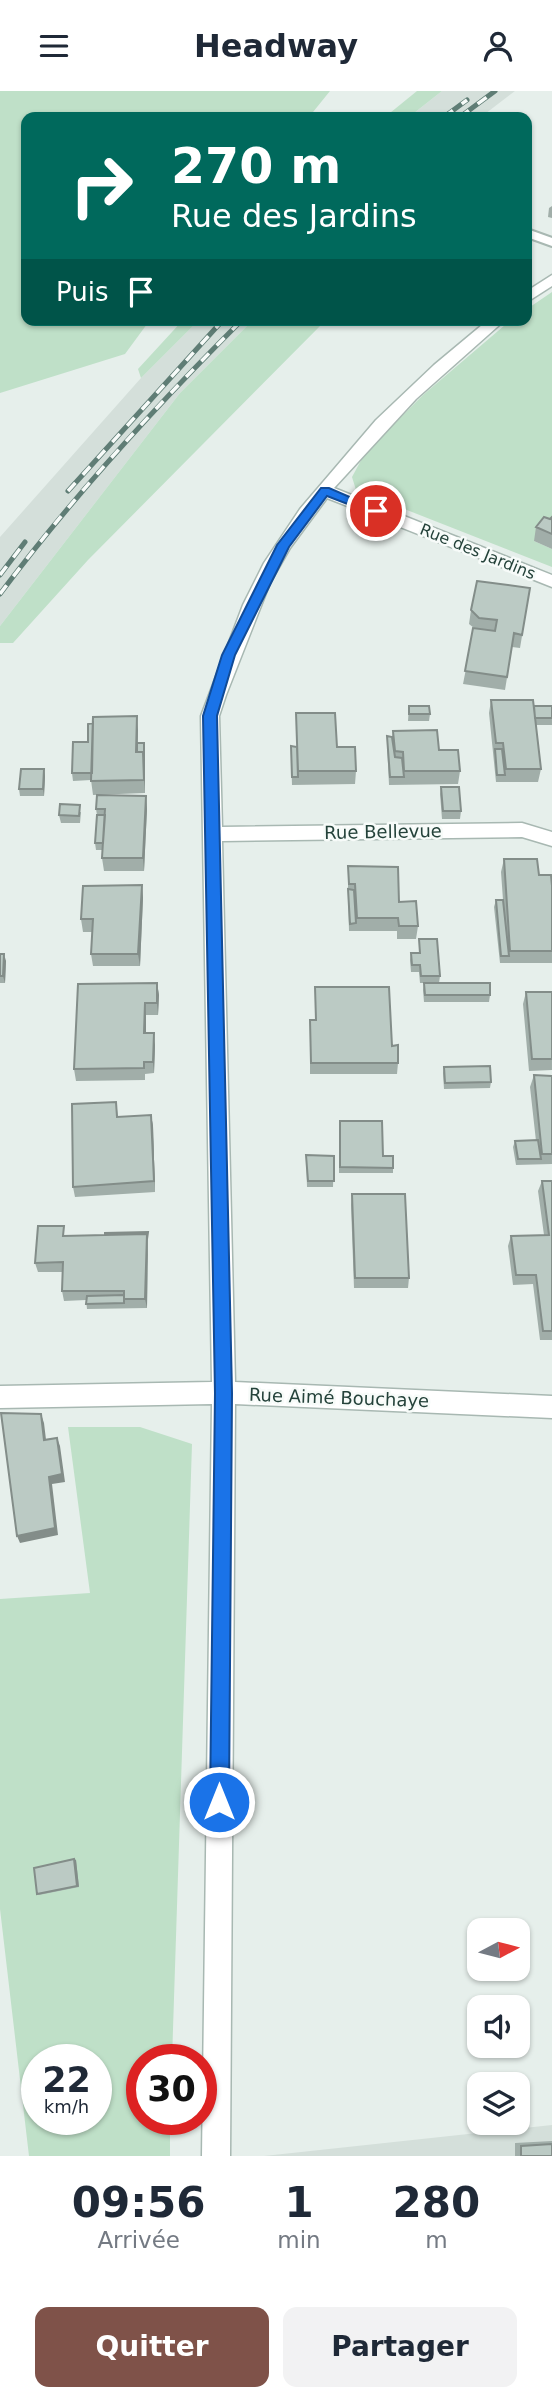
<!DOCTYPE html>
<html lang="fr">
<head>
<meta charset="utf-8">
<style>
  :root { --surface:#fff; --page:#f2f2f3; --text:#1f2937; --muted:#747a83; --accent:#7f5249 }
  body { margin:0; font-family:"DejaVu Sans",sans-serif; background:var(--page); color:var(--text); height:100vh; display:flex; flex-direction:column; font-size:26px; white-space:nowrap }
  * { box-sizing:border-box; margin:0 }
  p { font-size:23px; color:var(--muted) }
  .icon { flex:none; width:38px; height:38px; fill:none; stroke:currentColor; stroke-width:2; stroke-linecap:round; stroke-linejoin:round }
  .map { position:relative; height:2065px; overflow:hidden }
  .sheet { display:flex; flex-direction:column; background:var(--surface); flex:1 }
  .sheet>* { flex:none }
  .top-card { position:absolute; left:21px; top:21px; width:511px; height:214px; border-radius:14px; box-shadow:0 2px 5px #0004; background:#00695c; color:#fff; overflow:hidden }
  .needle { width:46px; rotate:83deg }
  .tools { position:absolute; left:467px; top:1827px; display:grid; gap:14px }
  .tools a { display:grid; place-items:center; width:63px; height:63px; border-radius:14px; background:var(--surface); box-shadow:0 2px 5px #0004; font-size:35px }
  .speed { position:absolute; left:21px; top:1953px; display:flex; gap:14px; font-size:35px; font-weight:700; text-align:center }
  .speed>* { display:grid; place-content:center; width:91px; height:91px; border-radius:50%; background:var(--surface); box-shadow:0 2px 5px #0004; line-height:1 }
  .speed small { font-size:18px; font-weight:400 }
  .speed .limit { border:10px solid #d22; background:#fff; color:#111 }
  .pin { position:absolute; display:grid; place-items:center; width:60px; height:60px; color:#fff; margin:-30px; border:4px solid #fff; border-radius:50%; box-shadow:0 2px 7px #0007 }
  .me { position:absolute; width:77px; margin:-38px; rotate:0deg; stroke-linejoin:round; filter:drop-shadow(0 0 5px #0008) }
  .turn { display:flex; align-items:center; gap:24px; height:147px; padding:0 35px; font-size:32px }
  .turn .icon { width:91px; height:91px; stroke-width:2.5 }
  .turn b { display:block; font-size:49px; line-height:60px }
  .then { display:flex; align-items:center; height:66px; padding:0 35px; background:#0003; gap:14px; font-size:26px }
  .eta { display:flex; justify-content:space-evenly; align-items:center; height:119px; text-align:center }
  .eta b { font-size:42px; font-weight:700; line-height:49px }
  .primary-button { display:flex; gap:14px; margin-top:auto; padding:14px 35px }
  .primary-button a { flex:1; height:80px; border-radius:14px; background:var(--accent); color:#fff; font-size:28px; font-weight:700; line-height:80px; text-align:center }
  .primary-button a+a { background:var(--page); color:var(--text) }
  header { display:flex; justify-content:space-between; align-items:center; height:91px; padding:0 35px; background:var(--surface); font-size:32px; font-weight:700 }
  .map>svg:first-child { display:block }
  .built { fill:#d4dfda }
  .green { fill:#bfe0c8; fill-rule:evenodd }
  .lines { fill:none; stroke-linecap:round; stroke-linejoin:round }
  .service-casing { stroke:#a8b8b2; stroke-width:4 }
  .minor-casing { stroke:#a8b8b2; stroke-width:3 }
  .service { fill:#fff; fill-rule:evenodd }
  .minor { fill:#fff; fill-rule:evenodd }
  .rail-casing { stroke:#5f7d75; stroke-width:5 }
  .rail { stroke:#f7fbf9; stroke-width:3.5; stroke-dasharray:11; stroke-linecap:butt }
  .wall { fill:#a1aea9 }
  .shaded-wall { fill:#838d89 }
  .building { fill:#bbcac4; stroke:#838d89; stroke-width:2 }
  .route { fill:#1a73e8; stroke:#114b97; stroke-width:2 }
  .labels { text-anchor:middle; stroke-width:5; stroke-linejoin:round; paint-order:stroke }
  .far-street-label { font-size:16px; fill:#24423a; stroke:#f7fbf9 }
  .street-label { font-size:18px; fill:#24423a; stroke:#f7fbf9 }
</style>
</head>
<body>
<header><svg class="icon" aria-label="menu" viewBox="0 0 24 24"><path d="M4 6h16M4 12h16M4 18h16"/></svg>Headway<svg class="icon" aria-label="person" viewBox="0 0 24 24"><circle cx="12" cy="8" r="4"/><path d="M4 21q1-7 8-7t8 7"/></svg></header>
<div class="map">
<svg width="552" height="2065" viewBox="0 0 552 2065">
  <rect width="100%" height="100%" fill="#e6efeb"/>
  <path class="built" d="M 442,0 L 515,0 L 481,26 L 409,26 Z
    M 199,229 L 253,229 L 180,302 L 0,535 L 0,446 L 141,287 Z
    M 552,2034 L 552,2065 L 264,2065 Z"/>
  <path class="green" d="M 0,0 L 330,0 L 309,26 L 26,26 L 26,229 L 150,229 L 125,263 L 0,302 Z
    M 417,0 L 442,0 L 409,26 L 385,26 Z
    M 552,201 L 552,437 L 534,450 L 552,458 L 552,476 L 356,399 L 352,386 L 365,362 L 423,304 L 511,229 L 527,229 L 527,218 Z
    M 183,229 L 199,229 L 141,287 L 138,278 Z
    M 253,229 L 326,229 L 88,469 L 13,552 L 0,552 L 0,535 L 180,302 Z
    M 68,1336 L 140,1336 L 192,1353 L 172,1969 L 142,1969 L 142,2028 L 170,2028 L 170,2065 L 29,2065 L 0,1818 L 0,1508 L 90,1502 ZM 37,1969 L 96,1969 L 96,2028 L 37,2028 Z"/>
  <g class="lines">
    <g class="service-casing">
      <path id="service" d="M 527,138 L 552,147 L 552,155 L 527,146 Z"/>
    </g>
    <g class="minor-casing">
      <path id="minor" d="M 552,184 L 552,195 L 527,211 L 527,200 Z
        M 488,229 L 505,229 L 416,308 L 334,397 L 552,484 L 552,496 L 327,407 L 290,457 L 270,492 L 226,604 L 219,625 L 222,736 L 522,732 L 552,741 L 552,755 L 522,746 L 222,750 L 235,1291 L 552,1305 L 552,1327 L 235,1313 L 230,2065 L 202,2065 L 212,1313 L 0,1317 L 0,1295 L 212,1291 L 201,625 L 243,514 L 264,472 L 300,418 L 376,329 L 434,274 Z"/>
    </g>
    <use href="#service" class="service"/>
    <use href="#minor" class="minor"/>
    <g class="rail-casing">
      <path id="rail" d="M 444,26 L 467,9
        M 460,26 L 495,0
        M 68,400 L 223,229
        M 0,484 L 25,451
        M 0,503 C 73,405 155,316 242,229"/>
    </g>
    <use href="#rail" class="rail"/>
  </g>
  <path class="wall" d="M 552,115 L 552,127 L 548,126 L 549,117 Z
    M 552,426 L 552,458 L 534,450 L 536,436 Z
    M 530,497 L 520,557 L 512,556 L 505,599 L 463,593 L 474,537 L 469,533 L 471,519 Z
    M 491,609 L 534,615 L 552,615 L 552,634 L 536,634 L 541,678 L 538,691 L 496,691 L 489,622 Z
    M 409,615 L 430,623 L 429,630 L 408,630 Z
    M 138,639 L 138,652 L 144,652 L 145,702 L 93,704 L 91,689 L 73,690 L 72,682 L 88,651 Z
    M 393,640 L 439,659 L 460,680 L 458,693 L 389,694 L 387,653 L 387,645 L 392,646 Z
    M 337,656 L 356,680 L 355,693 L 292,694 L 291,663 Z
    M 44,678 L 45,685 L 44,705 L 20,705 L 19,698 Z
    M 441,696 L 461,720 L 460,728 L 442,728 L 440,703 Z
    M 146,705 L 147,718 L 144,780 L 104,780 L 102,767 L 103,759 L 96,759 L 95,752 L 97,724 L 96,718 Z
    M 81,721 L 80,732 L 61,732 L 59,724 Z
    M 504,768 L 539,784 L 552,795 L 552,872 L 500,872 L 494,816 L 496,809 L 503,809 L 501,781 Z
    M 348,775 L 399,811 L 418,835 L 416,848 L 397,848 L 397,840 L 349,840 L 348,805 Z
    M 142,794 L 143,807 L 140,875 L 93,875 L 91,863 L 92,841 L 83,841 L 81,828 Z
    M 419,848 L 440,885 L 439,892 L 490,904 L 489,911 L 424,911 L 423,899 L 424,892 L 428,892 L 420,892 L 419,881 L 411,881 L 410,869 L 411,862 L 419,862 Z
    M 0,863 L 6,870 L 5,892 L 0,892 Z
    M 157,892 L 159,904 L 158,924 L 146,924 L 146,942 L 155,954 L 154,982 L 145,983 L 145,989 L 76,990 L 74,978 Z
    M 526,901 L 552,901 L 552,979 L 529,980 L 523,913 Z
    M 310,929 L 392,955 L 398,972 L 397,983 L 310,983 Z
    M 444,976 L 491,991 L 490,997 L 444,998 L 443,982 Z
    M 534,984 L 552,985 L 552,1073 L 516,1074 L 513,1056 L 515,1050 L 536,1050 L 530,996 Z
    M 116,1011 L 118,1026 L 151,1024 L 153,1035 L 155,1101 L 75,1106 L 73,1096 Z
    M 339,1036 L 393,1077 L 393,1082 L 339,1082 Z
    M 306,1064 L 334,1065 L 333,1096 L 307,1096 Z
    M 542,1090 L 552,1090 L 552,1249 L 540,1249 L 533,1193 L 513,1194 L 508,1155 L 511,1145 L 544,1144 L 538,1100 Z
    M 352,1103 L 409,1187 L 408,1197 L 354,1197 L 351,1114 Z
    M 67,1145 L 148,1147 L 147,1217 L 87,1218 L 86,1209 L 64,1210 L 62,1200 L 63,1181 L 38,1181 L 35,1172 Z
    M 74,1768 L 76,1769 L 79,1796 L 39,1804 L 37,1803 Z
    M 552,2050 L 552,2065 L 515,2065 L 515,2052 Z"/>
  <path class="shaded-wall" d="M 137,625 L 138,639 L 137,667 L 136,661 Z
    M 144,652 L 145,659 L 145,702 L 144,689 Z
    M 44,678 L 45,685 L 44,705 L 43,698 Z
    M 146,705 L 147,718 L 144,780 L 143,767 Z
    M 142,794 L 143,807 L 140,875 L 138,863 Z
    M 4,863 L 6,870 L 5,892 L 3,885 Z
    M 157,892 L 159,904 L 158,924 L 157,912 Z
    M 145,912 L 146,924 L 146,954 L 144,942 Z
    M 154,942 L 155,954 L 154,982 L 153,971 Z
    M 151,1024 L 153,1035 L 155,1101 L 154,1090 Z
    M 148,1141 L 148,1147 L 147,1217 L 145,1208 Z
    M 41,1323 L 44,1332 L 47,1357 L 44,1349 Z
    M 57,1347 L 60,1355 L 65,1391 L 52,1393 L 58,1444 L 20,1452 L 17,1445 Z
    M 74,1768 L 76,1769 L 79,1796 L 77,1795 Z"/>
  <path class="building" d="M 544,426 L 550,428 L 552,426 L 552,443 L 536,436 Z
    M 477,490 L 530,497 L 522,544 L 514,542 L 507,586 L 465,580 L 473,537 L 495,540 L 497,529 L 479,527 L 471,519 Z
    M 491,609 L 533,609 L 541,678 L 506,678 L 503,652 L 496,652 Z
    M 409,615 L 429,615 L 430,623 L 409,623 Z
    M 534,615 L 552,615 L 552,627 L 535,627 Z
    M 296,622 L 335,622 L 337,656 L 355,656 L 356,680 L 298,680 Z
    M 137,625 L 136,661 L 143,661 L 144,689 L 91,690 L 93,626 Z
    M 93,632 L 92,682 L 72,682 L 73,651 L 88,651 L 88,633 Z
    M 437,639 L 439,659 L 458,659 L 460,680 L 404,680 L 403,661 L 395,660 L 393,640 Z
    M 387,645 L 392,646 L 395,666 L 402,667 L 404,686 L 390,686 Z
    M 137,652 L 144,652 L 144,667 L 143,661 L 137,661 Z
    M 291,655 L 297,656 L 298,686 L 292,686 Z
    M 495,658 L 502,658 L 505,684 L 497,684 Z
    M 21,678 L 44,678 L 43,698 L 19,698 Z
    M 441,696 L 459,696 L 461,720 L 443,720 Z
    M 97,704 L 146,705 L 143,767 L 102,767 L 105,718 L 96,718 Z
    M 60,713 L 80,714 L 79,725 L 59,724 Z
    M 97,724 L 105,724 L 103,752 L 95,752 Z
    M 504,768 L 537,768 L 539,784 L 551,784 L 552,795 L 552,860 L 510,860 Z
    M 348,775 L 398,776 L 399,811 L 416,810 L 418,835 L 399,835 L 398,827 L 357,827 L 355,793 L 349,793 Z
    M 142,794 L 138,863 L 91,863 L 93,828 L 81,828 L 83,795 Z
    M 348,798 L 354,799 L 356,832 L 350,833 Z
    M 496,809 L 503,809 L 509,865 L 501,865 Z
    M 419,848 L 437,848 L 440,885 L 421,885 L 420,874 L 412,874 L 411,862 L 420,862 Z
    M 0,863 L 4,863 L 3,885 L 0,885 Z
    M 157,892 L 157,912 L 145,912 L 144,942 L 154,942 L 153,971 L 144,971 L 144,977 L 74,978 L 78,893 Z
    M 424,892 L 490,892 L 490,904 L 425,904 Z
    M 315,896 L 389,896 L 392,955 L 398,954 L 398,972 L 311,972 L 310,929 L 316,929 Z
    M 526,901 L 552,901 L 552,968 L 532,968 Z
    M 490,975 L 491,991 L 445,992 L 444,976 Z
    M 534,984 L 552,985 L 552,1063 L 542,1063 Z
    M 116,1011 L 117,1026 L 151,1024 L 154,1090 L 73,1096 L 72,1013 Z
    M 340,1030 L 382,1030 L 383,1065 L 393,1065 L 393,1077 L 340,1076 Z
    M 538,1049 L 541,1068 L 518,1068 L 515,1050 Z
    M 306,1064 L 334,1065 L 334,1090 L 308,1090 Z
    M 542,1090 L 552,1090 L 552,1240 L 543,1240 L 536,1184 L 516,1184 L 511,1145 L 549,1144 Z
    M 352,1103 L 405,1103 L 409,1187 L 355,1187 Z
    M 38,1135 L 64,1135 L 63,1145 L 147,1143 L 145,1208 L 124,1208 L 124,1200 L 62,1200 L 63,1171 L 35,1172 Z
    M 148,1141 L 147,1148 L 147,1143 L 105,1144 L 105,1142 Z
    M 124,1204 L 124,1212 L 86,1213 L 87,1205 Z
    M 1,1322 L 41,1323 L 44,1349 L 57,1347 L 62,1383 L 49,1386 L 55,1437 L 17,1445 Z
    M 74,1768 L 77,1795 L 37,1803 L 34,1777 Z
    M 552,2053 L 552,2065 L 521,2065 L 521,2055 Z"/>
  <path class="route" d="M 321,397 L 329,397 L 382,420 L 376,424 L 327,405 L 289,456 L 235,564 L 217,625 L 232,1302 L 229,1711 L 226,1718 L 219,1721 L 212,1718 L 210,1711 L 215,1302 L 203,625 L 222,564 L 277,454 Z"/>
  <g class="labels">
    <g class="far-street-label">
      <text transform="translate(478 460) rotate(22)" y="6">Rue des Jardins</text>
    </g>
    <g class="street-label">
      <text transform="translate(383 741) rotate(-1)" y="6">Rue Bellevue</text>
      <text transform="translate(339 1307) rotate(2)" y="6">Rue Aimé Bouchaye</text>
    </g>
  </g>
</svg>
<div class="tools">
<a><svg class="needle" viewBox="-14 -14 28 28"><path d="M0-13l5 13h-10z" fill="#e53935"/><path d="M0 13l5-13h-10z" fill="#747a83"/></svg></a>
<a><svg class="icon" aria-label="sound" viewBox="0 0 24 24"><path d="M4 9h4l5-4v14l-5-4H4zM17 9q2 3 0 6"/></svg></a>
<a><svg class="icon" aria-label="layers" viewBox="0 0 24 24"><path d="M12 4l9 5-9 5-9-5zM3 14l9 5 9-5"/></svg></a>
</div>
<div class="speed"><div>22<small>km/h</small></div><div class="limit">30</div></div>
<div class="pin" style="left:376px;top:420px;background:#d93025"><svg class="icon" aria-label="arrive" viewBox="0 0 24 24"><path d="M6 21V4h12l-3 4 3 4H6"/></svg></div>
<svg class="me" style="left:219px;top:1711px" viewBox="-20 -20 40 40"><circle r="17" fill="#1a73e8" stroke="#fff" stroke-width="3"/><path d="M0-11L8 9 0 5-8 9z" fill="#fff"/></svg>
<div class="top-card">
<div class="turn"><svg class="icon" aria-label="right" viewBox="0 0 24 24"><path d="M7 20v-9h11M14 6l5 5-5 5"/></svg><div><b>270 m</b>Rue des Jardins</div></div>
<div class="then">Puis<svg class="icon" aria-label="arrive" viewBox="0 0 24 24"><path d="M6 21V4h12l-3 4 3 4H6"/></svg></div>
</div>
</div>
<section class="sheet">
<div class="eta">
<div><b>09:56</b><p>Arrivée</p></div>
<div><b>1</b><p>min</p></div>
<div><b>280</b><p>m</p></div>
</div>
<div class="primary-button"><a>Quitter</a><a>Partager</a></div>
</section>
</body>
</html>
